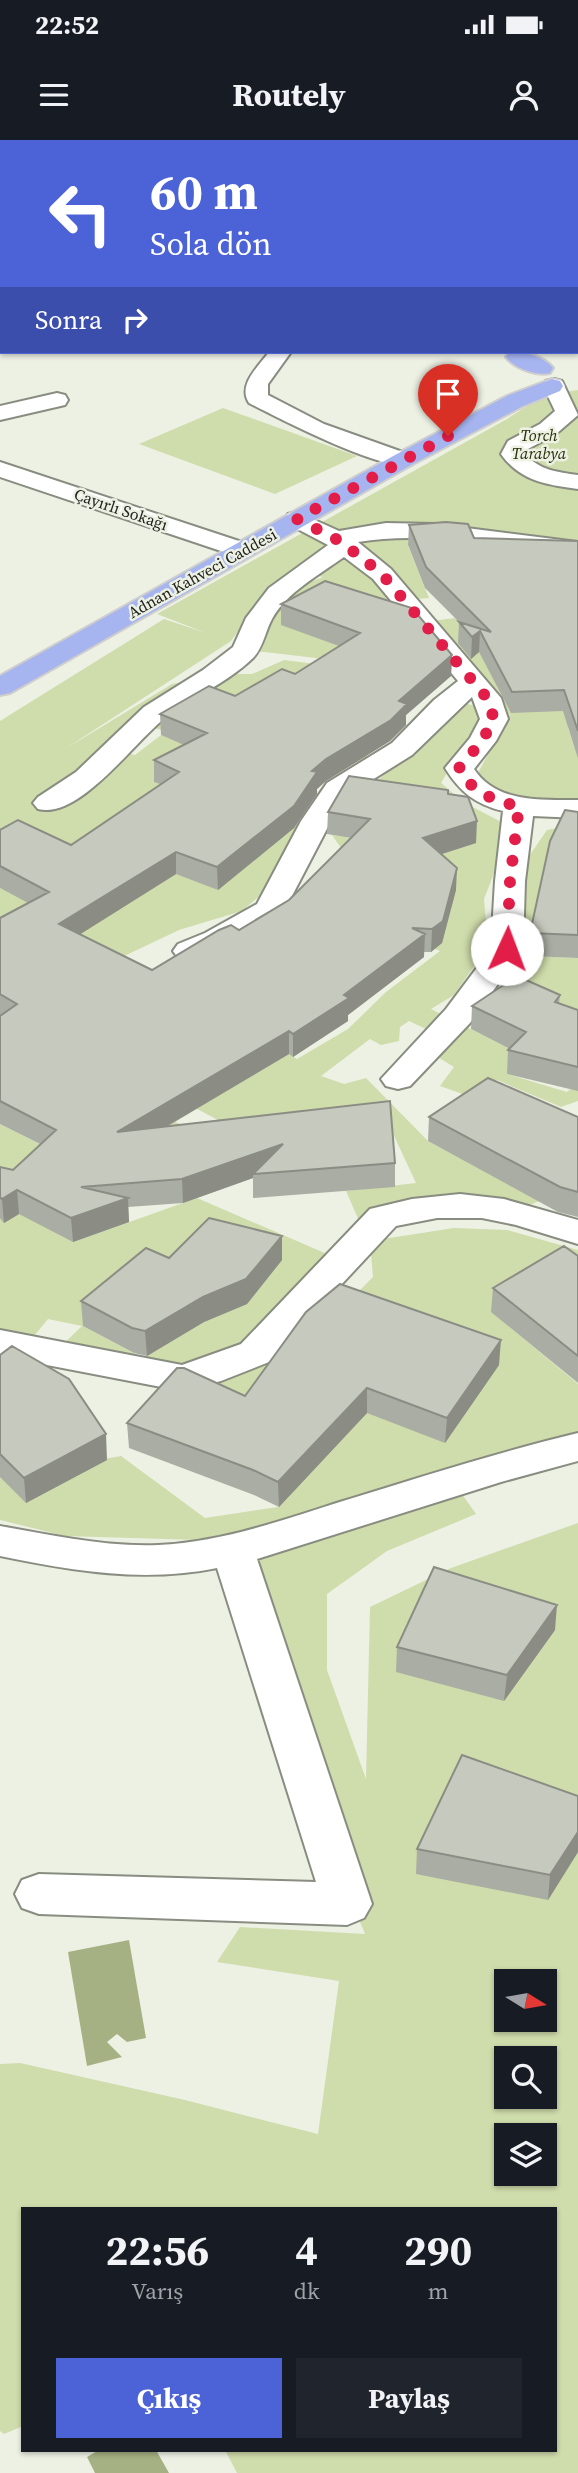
<!DOCTYPE html>
<html lang="tr">
<head>
<meta charset="utf-8">
<style>
  :root { --surface:#171b24; --page:#20242c; --text:#f1f3f6; --muted:#9ea1a6; --accent:#4c62d7 }
  body { margin:0; font-family:"Source Serif 4",serif; background:var(--page); color:var(--text); height:100vh; display:flex; flex-direction:column; font-size:26px; white-space:nowrap }
  * { box-sizing:border-box; margin:0 }
  p { font-size:23px; color:var(--muted) }
  .icon { flex:none; width:38px; height:38px; fill:none; stroke:currentColor; stroke-width:2; stroke-linecap:round; stroke-linejoin:round }
  .map { position:relative; flex:1; overflow:hidden }
  .panel { position:absolute; left:21px; top:2067px; width:536px; height:245px; display:flex; flex-direction:column; background:var(--surface); border-radius:0px; box-shadow:0 2px 5px #0004 }
  .panel>* { flex:none }
  .top-card { position:absolute; left:0px; top:0px; width:579px; height:214px; box-shadow:0 2px 5px #0004; background:#4c62d7; color:#fff; overflow:hidden }
  .needle { width:46px; rotate:101deg }
  .fabs { position:absolute; left:494px; top:1829px; display:grid; gap:14px }
  .fabs a { display:grid; place-items:center; width:63px; height:63px; border-radius:0px; background:var(--surface); box-shadow:0 2px 5px #0004; font-size:35px }
  .pin { position:absolute; display:grid; place-items:center; width:60px; height:60px; color:#fff; margin:-72px -30px; border-radius:50% 50% 50% 0; rotate:-45deg; box-shadow:0 0 7px #0007 }
  .pin .icon { rotate:45deg }
  .me { position:absolute; width:77px; margin:-38px; rotate:2deg; stroke-linejoin:round; filter:drop-shadow(0 0 5px #0008) }
  .turn { display:flex; align-items:center; gap:24px; height:147px; padding:0 35px; font-size:32px }
  .turn .icon { width:91px; height:91px; stroke-width:2.5 }
  .turn b { display:block; font-size:49px; line-height:60px }
  .then { display:flex; align-items:center; height:66px; padding:0 35px; background:#0003; gap:14px; font-size:26px }
  .eta { display:flex; justify-content:space-evenly; align-items:center; height:119px; text-align:center }
  .eta b { font-size:42px; font-weight:700; line-height:49px }
  .cta { display:flex; gap:14px; margin-top:auto; padding:14px 35px }
  .cta a { flex:1; height:80px; border-radius:0px; background:var(--accent); color:#fff; font-size:28px; font-weight:700; line-height:80px; text-align:center }
  .cta a+a { background:var(--page); color:var(--text) }
  .status { display:flex; justify-content:space-between; align-items:center; height:49px; padding:0 35px; background:var(--surface); direction:ltr }
  .status svg { height:19px; fill:currentColor }
  header { display:flex; justify-content:space-between; align-items:center; height:91px; padding:0 35px; background:var(--surface); font-size:32px; font-weight:700 }
  .map>svg:first-child { display:block }
  .green { fill:#cfdcab; fill-rule:evenodd }
  .water { fill:#a5b182 }
  .lines { fill:none; stroke-linecap:round; stroke-linejoin:round }
  .minor-casing { stroke:#898d81; stroke-width:4 }
  .major-casing { stroke:#cececd; stroke-width:4 }
  .minor { fill:#fff; fill-rule:evenodd }
  .major { fill:#a6b4f0; fill-rule:evenodd }
  .wall { fill:#aaada3 }
  .shaded-wall { fill:#8b8d84 }
  .building { fill:#c6c9bd; stroke:#8b8d84; stroke-width:2 }
  .route { stroke:#e11d48; stroke-width:12; stroke-dasharray:0 21.6 }
  .labels { text-anchor:middle; stroke-width:5; stroke-linejoin:round; paint-order:stroke }
  .far-park-label { font-size:16px; font-style:italic; fill:#272f09; stroke:#edf1e4 }
  .far-street-label { font-size:16px; fill:#20221d; stroke:#edf1e4 }
</style>
</head>
<body>
<div class="status"><b>22:52</b><svg viewBox="0 0 49 12"><path d="M0 12V9h3v3zM5 12V6h3v6zM10 12V3h3v9zM15 12V0h3v12zM26 1h20v11H26zM47 4h2v5h-2z"/></svg></div>
<header><svg class="icon" aria-label="menu" viewBox="0 0 24 24"><path d="M4 6h16M4 12h16M4 18h16"/></svg>Routely<svg class="icon" aria-label="person" viewBox="0 0 24 24"><circle cx="12" cy="8" r="4"/><path d="M4 21q1-7 8-7t8 7"/></svg></header>
<div class="map">
<svg width="578" height="2333" viewBox="0 0 578 2333">
  <rect width="100%" height="100%" fill="#edf1e4"/>
  <path class="green" d="M 578,250 L 578,270 L 573,272 L 578,275 L 578,408 L 502,391 L 412,386 L 436,394 L 408,406 L 429,458 L 416,459 L 377,417 L 358,424 L 417,483 L 455,478 L 494,517 L 578,571 L 568,588 L 578,619 L 578,674 L 549,674 L 473,642 L 510,574 L 500,575 L 459,516 L 360,514 L 333,520 L 256,511 L 290,450 L 323,437 L 300,432 L 267,452 L 231,501 L 65,609 L 172,544 L 222,534 L 252,534 L 284,520 L 339,527 L 168,591 C 131,583 130,584 100,607 L 135,615 L 161,595 L 225,621 L 287,587 L 371,617 L 359,623 L 323,608 L 315,651 L 319,655 L 290,738 L 264,752 L 242,771 L 179,790 L 101,827 L 0,802 L 0,748 L 84,792 L 0,714 L 0,581 L 164,479 L 206,493 L 157,474 L 507,279 L 544,255 Z
    M 223,268 L 357,316 L 275,354 L 139,304 Z
    M 465,563 L 478,567 L 481,587 L 455,619 L 441,643 L 463,662 L 511,687 L 514,697 L 496,728 L 484,759 L 488,806 L 454,855 L 431,869 L 524,916 L 507,934 L 567,952 L 578,942 L 578,961 L 561,967 L 497,940 L 471,957 L 440,946 L 454,927 L 423,908 L 426,889 L 409,881 L 400,887 L 399,901 L 381,905 L 370,899 L 321,936 L 344,944 L 366,938 L 428,1001 L 539,1061 L 519,1070 L 360,1083 L 346,1051 L 416,1043 L 389,985 L 239,991 L 197,969 L 174,840 L 297,919 L 348,889 L 386,852 L 440,811 L 435,809 L 420,783 L 447,784 L 456,750 L 350,721 L 332,695 L 443,714 L 368,649 Z
    M 578,684 L 528,816 L 578,818 L 578,910 L 518,845 L 516,823 L 504,779 L 525,722 L 547,690 Z
    M 6,897 L 194,991 L 73,1102 L 197,1058 L 327,1114 L 247,1207 L 188,1228 L 55,1212 L 82,1186 L 48,1179 L 29,1202 L 0,1194 L 0,984 L 75,1022 ZM 204,1182 L 143,1218 L 83,1186 Z
    M 454,1088 L 507,1090 L 578,1110 L 578,1142 L 492,1172 L 578,1244 L 578,1298 L 445,1330 L 476,1374 L 387,1411 L 327,1454 L 327,1530 L 366,1639 L 370,1467 L 451,1428 L 578,1383 L 578,1682 L 547,1760 L 578,1712 L 578,2333 L 237,2333 L 225,2310 L 555,2310 L 555,2068 L 23,2068 L 23,2286 L 4,2294 L 0,2291 L 0,1924 L 20,1923 L 185,1960 L 318,1994 L 339,1841 L 217,1822 L 240,1787 L 365,1794 L 209,1411 L 200,1400 L 65,1396 L 0,1380 L 0,1337 L 121,1316 L 205,1378 L 278,1367 L 342,1299 L 180,1251 L 244,1233 L 280,1199 L 353,1157 L 373,1137 L 370,1101 ZM 506,1841 L 544,1841 L 544,1880 L 506,1880 ZM 506,1918 L 544,1918 L 544,1956 L 506,1956 ZM 506,1995 L 544,1995 L 544,2034 L 506,2034 Z"/>
  <path class="water" d="M 129,1800 L 146,1898 L 127,1902 L 117,1894 L 107,1902 L 122,1917 L 87,1926 L 68,1812 Z
    M 99,2310 L 156,2310 L 169,2333 L 95,2333 L 87,2317 Z"/>
  <g class="lines">
    <g class="minor-casing">
      <path id="minor" d="M 0,57 L 2,57 L 2,69 L 0,69 Z
        M 0,96 L 2,96 L 2,108 L 0,108 Z
        M 269,212 L 291,212 L 268,244 L 268,255 L 324,284 L 411,315 L 415,320 L 411,325 C 383,332 278,278 249,263 C 237,245 259,226 269,212 Z
        M 554,239 L 562,241 L 578,275 L 556,294 L 526,310 L 525,314 C 539,330 557,332 578,335 L 578,349 C 547,345 520,341 501,314 L 508,301 L 540,284 L 555,271 L 543,246 L 546,241 Z
        M 57,253 L 65,255 L 68,260 L 65,265 L 0,280 L 0,266 Z
        M 0,322 L 251,405 L 255,410 L 251,415 L 242,418 L 233,415 L 0,337 Z
        M 297,372 L 339,391 L 386,383 L 435,384 L 578,402 L 578,418 C 506,408 430,390 358,402 L 391,429 L 501,558 L 508,579 L 496,601 L 474,629 C 496,663 542,660 578,660 L 578,678 L 533,676 L 525,741 L 523,809 L 470,883 L 410,946 L 398,949 L 386,946 L 381,939 L 446,869 L 491,809 L 495,741 L 503,671 C 475,664 460,652 445,628 L 470,598 L 480,579 L 472,557 L 412,615 L 348,655 L 331,681 L 281,777 L 227,807 L 200,818 L 189,821 L 178,818 L 173,811 L 178,804 L 205,793 L 257,764 L 301,681 L 327,643 L 392,603 L 434,560 L 458,541 L 373,439 L 344,417 C 319,435 287,452 272,479 C 265,492 263,508 253,518 C 227,543 193,557 164,579 C 134,602 79,680 38,669 L 33,663 L 38,657 L 76,632 L 144,567 L 203,530 L 233,507 L 246,478 L 269,448 L 328,405 L 288,384 L 285,379 L 288,374 Z
        M 460,1054 L 504,1059 L 578,1080 L 578,1104 L 516,1085 L 482,1078 L 437,1078 L 396,1086 L 269,1222 L 221,1241 L 182,1251 L 0,1216 L 0,1190 L 182,1225 L 241,1204 L 370,1069 L 412,1059 Z
        M 578,1293 L 578,1321 L 501,1342 L 257,1419 L 372,1764 L 364,1778 L 347,1785 L 39,1774 L 22,1768 L 15,1754 L 22,1740 L 39,1734 L 316,1742 L 217,1428 C 143,1443 73,1431 0,1416 L 0,1386 C 52,1395 105,1407 158,1405 C 222,1402 283,1380 343,1361 C 421,1337 499,1312 578,1293 Z"/>
    </g>
    <g class="major-casing">
      <path id="major" d="M 426,0 L 445,0 L 446,2 L 427,2 Z
        M 509,212 C 523,211 544,216 553,228 L 550,233 C 537,236 514,228 506,217 Z
        M 552,239 L 560,241 L 563,246 L 560,251 L 523,266 L 411,325 L 10,553 L 0,555 L 0,536 L 395,315 L 507,256 Z"/>
    </g>
    <use href="#minor" class="minor"/>
    <use href="#major" class="major"/>
  </g>
  <path class="wall" d="M 409,385 L 474,398 L 578,401 L 578,619 L 563,571 L 511,573 L 479,512 L 471,519 L 458,503 L 459,482 L 425,448 L 408,405 Z
    M 281,464 L 452,515 L 451,536 L 406,575 L 406,585 L 390,601 L 326,641 L 317,649 L 317,654 L 294,688 L 218,750 L 176,734 L 80,794 L 152,830 L 239,790 L 289,760 L 351,698 L 327,694 L 328,672 L 448,654 L 476,703 L 442,714 L 456,750 L 442,803 L 431,812 L 424,812 L 424,817 L 348,875 L 348,881 L 293,917 L 289,914 L 168,986 L 395,1023 L 395,1047 L 253,1058 L 253,1038 L 183,1063 L 128,1067 L 129,1082 L 73,1102 L 19,1074 L 4,1083 L 0,1078 L 0,1027 L 13,1030 L 40,1004 L 0,984 L 0,778 L 28,763 L 0,748 L 0,690 L 71,705 L 160,644 L 154,642 L 154,620 L 184,605 L 161,595 L 160,574 L 235,556 L 295,534 L 339,506 L 281,485 Z
    M 578,672 L 578,818 L 528,816 L 530,793 Z
    M 560,855 L 559,863 L 578,870 L 578,951 L 507,934 L 508,910 L 510,909 L 471,889 L 472,866 Z
    M 429,977 L 578,977 L 578,1077 L 558,1072 L 428,1001 Z
    M 282,1096 L 282,1120 L 247,1164 L 204,1182 L 147,1216 L 134,1213 L 83,1186 L 81,1161 L 169,1118 Z
    M 578,1116 L 578,1243 L 491,1172 L 493,1148 Z
    M 0,1215 L 107,1320 L 26,1363 L 0,1337 Z
    M 499,1225 L 445,1303 L 367,1273 L 279,1367 L 254,1355 L 129,1308 L 127,1283 L 245,1256 Z
    M 555,1490 L 504,1561 L 396,1532 L 397,1507 Z
    M 578,1656 L 578,1712 L 548,1760 L 416,1734 L 417,1709 Z"/>
  <path class="shaded-wall" d="M 480,491 L 479,512 L 471,519 L 472,497 Z
    M 452,515 L 451,536 L 406,575 L 406,585 L 390,601 L 326,641 L 317,649 L 317,654 L 294,688 L 218,750 L 217,727 L 312,631 L 399,561 Z
    M 477,681 L 476,703 L 423,720 L 423,698 Z
    M 176,712 L 176,734 L 60,807 L 59,784 Z
    M 457,728 L 456,750 L 442,803 L 431,812 L 432,789 Z
    M 425,794 L 424,817 L 348,875 L 348,881 L 293,917 L 293,894 Z
    M 289,891 L 289,914 L 118,1015 L 117,992 Z
    M 283,1004 L 253,1034 L 253,1038 L 183,1063 L 182,1039 Z
    M 17,1050 L 19,1074 L 4,1083 L 2,1059 Z
    M 128,1058 L 129,1082 L 73,1102 L 71,1078 Z
    M 282,1096 L 282,1120 L 247,1164 L 204,1182 L 147,1216 L 145,1191 Z
    M 501,1200 L 499,1225 L 445,1303 L 447,1278 Z
    M 367,1248 L 367,1273 L 279,1367 L 278,1342 Z
    M 106,1294 L 107,1320 L 26,1363 L 24,1338 Z
    M 557,1465 L 555,1490 L 504,1561 L 507,1535 Z
    M 578,1692 L 578,1712 L 548,1760 L 550,1735 Z"/>
  <path class="building" d="M 446,382 L 468,384 L 474,398 L 578,401 L 578,591 L 564,550 L 512,552 L 480,491 L 472,497 L 459,482 L 491,492 L 426,427 L 409,385 Z
    M 325,441 L 412,468 L 452,515 L 399,561 L 407,564 L 391,580 L 326,619 L 312,631 L 317,632 L 294,666 L 217,727 L 176,712 L 59,784 L 152,830 L 219,790 L 231,785 L 239,790 L 289,760 L 370,679 L 328,672 L 349,636 L 448,650 L 448,654 L 468,657 L 477,681 L 423,698 L 457,728 L 443,781 L 432,789 L 412,788 L 425,794 L 344,855 L 349,858 L 293,894 L 289,891 L 117,992 L 390,961 L 395,1023 L 253,1034 L 283,1004 L 182,1039 L 81,1047 L 128,1058 L 71,1078 L 17,1050 L 2,1059 L 0,1057 L 0,1027 L 13,1030 L 56,990 L 0,961 L 0,876 L 17,864 L 0,854 L 0,778 L 49,752 L 0,726 L 0,690 L 18,680 L 71,705 L 179,632 L 154,620 L 207,593 L 160,574 L 209,546 L 235,556 L 282,529 L 295,534 L 360,493 L 281,464 Z
    M 565,670 L 578,672 L 578,795 L 530,793 L 550,701 Z
    M 517,836 L 560,855 L 555,862 L 578,870 L 578,927 L 508,910 L 526,892 L 472,866 Z
    M 488,938 L 578,977 L 578,1052 L 560,1047 L 429,977 Z
    M 209,1078 L 282,1096 L 246,1139 L 203,1157 L 145,1191 L 132,1188 L 81,1161 L 146,1108 L 169,1118 Z
    M 564,1106 L 578,1116 L 578,1216 L 493,1148 Z
    M 340,1144 L 501,1200 L 447,1278 L 367,1248 L 278,1342 L 253,1330 L 127,1283 L 177,1228 L 184,1228 L 245,1256 L 306,1172 Z
    M 12,1206 L 69,1239 L 106,1294 L 24,1338 L 0,1314 L 0,1215 Z
    M 434,1427 L 557,1465 L 507,1535 L 397,1507 Z
    M 462,1615 L 578,1656 L 578,1692 L 550,1735 L 417,1709 Z"/>
  <g class="lines">
    <path class="route" d="M 448,296 L 297,379 L 340,401 L 382,434 L 487,558 L 494,579 L 482,601 L 459,628 C 469,650 495,662 519,666 L 510,741 L 507,809"/>
  </g>
  <g class="labels">
    <g class="far-park-label">
      <text x="539" y="301">Torch<tspan x="539" dy="18">Tarabya</tspan></text>
    </g>
    <g class="far-street-label">
      <text transform="translate(121 369) rotate(19)" y="6">Çayırlı Sokağı</text>
      <text transform="translate(202 433) rotate(-29)" y="6">Adnan Kahveci Caddesi</text>
    </g>
  </g>
</svg>
<div class="fabs">
<a><svg class="needle" viewBox="-14 -14 28 28"><path d="M0-13l5 13h-10z" fill="#e53935"/><path d="M0 13l5-13h-10z" fill="#9ea1a6"/></svg></a>
<a><svg class="icon" aria-label="search" viewBox="0 0 24 24"><circle cx="10" cy="10" r="6"/><path d="M15 15l6 6"/></svg></a>
<a><svg class="icon" aria-label="layers" viewBox="0 0 24 24"><path d="M12 4l9 5-9 5-9-5zM3 14l9 5 9-5"/></svg></a>
</div>
<div class="pin" style="left:448px;top:296px;background:#d93025"><svg class="icon" aria-label="arrive" viewBox="0 0 24 24"><path d="M6 21V4h12l-3 4 3 4H6"/></svg></div>
<svg class="me" style="left:507px;top:809px" viewBox="-20 -20 40 40"><circle r="19" fill="#fff"/><path d="M0-13L10 11 0 6-10 11z" fill="#e11d48"/></svg>
<div class="top-card">
<div class="turn"><svg class="icon" aria-label="left" viewBox="0 0 24 24"><path d="M17 20v-9H6M10 6l-5 5 5 5"/></svg><div><b>60 m</b>Sola dön</div></div>
<div class="then">Sonra<svg class="icon" aria-label="right" viewBox="0 0 24 24"><path d="M7 20v-9h11M14 6l5 5-5 5"/></svg></div>
</div>
<section class="panel">
<div class="eta">
<div><b>22:56</b><p>Varış</p></div>
<div><b>4</b><p>dk</p></div>
<div><b>290</b><p>m</p></div>
</div>
<div class="cta"><a>Çıkış</a><a>Paylaş</a></div>
</section>
</div>
</body>
</html>
